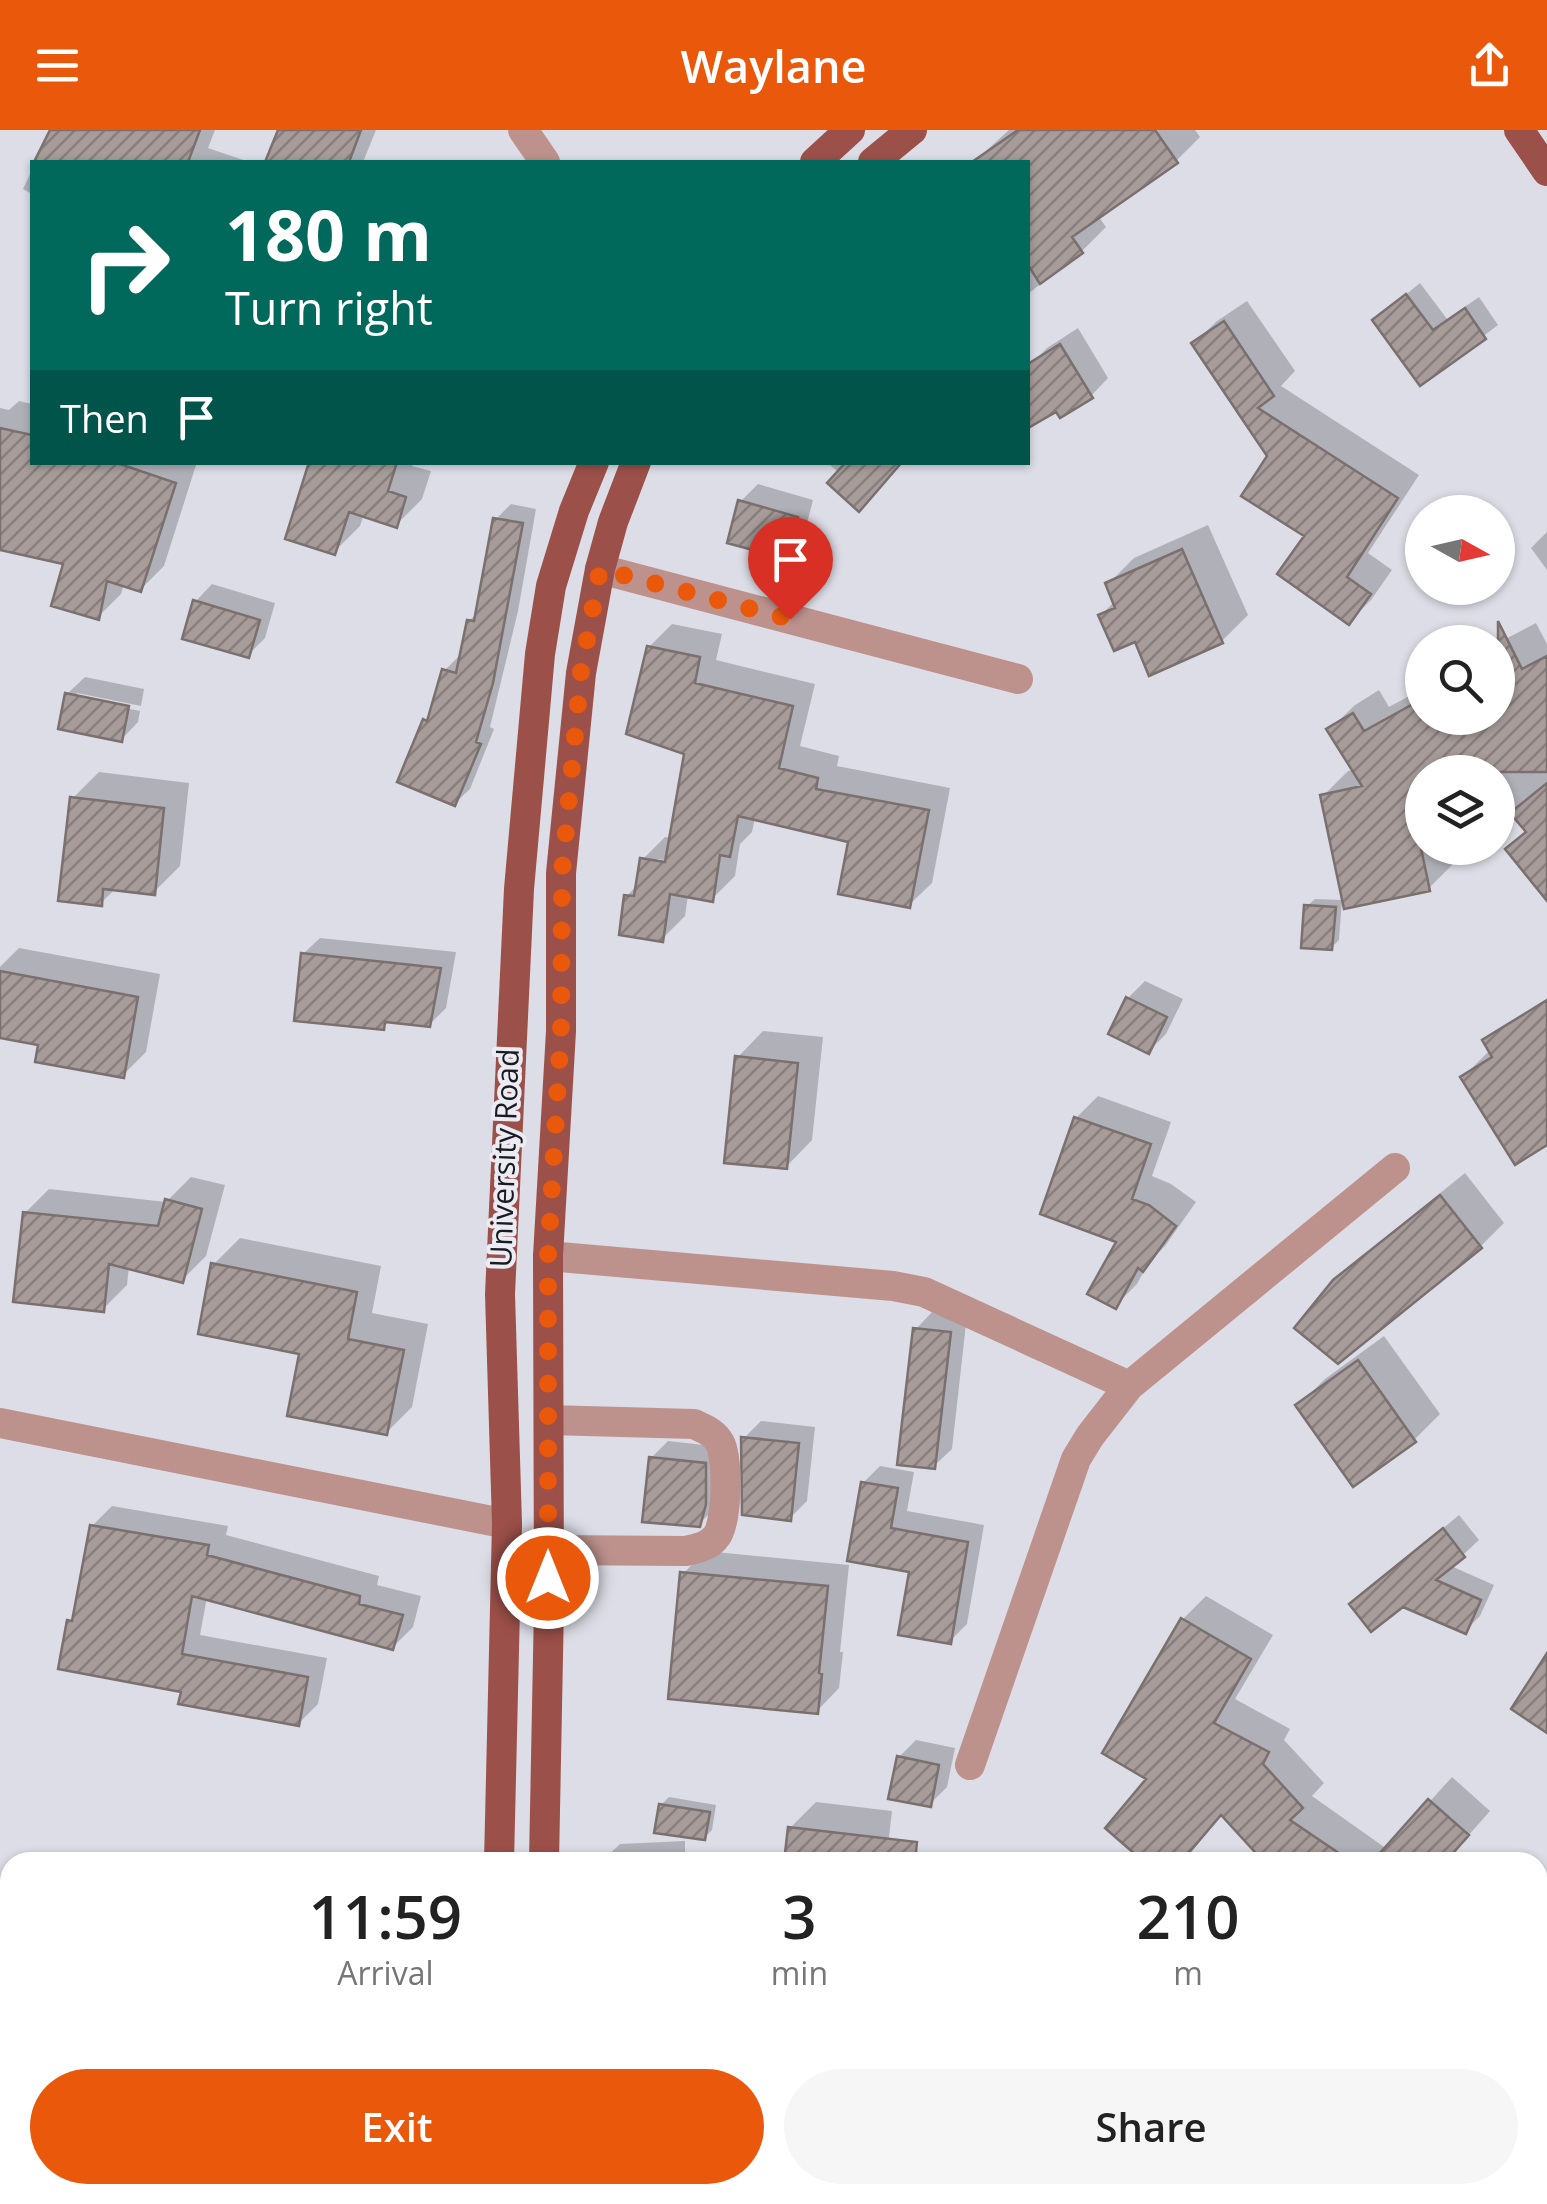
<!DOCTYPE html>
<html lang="en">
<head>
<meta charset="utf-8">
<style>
  :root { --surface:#fff; --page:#f6f6f6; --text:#222; --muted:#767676; --accent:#ea580c }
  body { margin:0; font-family:"Open Sans",sans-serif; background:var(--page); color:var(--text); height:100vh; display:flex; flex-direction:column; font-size:38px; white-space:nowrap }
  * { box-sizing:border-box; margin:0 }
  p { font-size:32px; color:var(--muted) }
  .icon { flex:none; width:55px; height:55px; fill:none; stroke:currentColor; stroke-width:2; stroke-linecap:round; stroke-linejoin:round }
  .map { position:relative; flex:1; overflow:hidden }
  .panel { position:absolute; left:0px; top:1722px; width:1548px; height:352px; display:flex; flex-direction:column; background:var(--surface); border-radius:30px 30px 0 0; box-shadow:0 2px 8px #0004 }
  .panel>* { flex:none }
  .banner { position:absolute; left:30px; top:30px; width:1000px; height:305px; border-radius:0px; box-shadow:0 2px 8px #0004; background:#00695c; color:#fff; overflow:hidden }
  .needle { width:65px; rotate:98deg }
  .tools { position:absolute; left:1405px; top:365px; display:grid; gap:20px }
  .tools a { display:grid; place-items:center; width:110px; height:110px; border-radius:50%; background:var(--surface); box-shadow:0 2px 8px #0004; font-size:50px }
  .pin { position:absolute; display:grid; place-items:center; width:85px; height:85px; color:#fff; margin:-102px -42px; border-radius:50% 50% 50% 0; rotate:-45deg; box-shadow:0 0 10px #0007 }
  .pin .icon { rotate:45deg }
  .me { position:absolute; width:110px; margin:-55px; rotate:0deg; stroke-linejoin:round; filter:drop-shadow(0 0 8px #0008) }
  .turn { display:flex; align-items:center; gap:35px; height:210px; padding:0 30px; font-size:45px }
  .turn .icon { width:130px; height:130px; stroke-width:2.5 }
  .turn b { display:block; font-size:70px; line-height:85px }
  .then { display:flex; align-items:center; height:95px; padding:0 30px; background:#0003; gap:20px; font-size:38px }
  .eta { display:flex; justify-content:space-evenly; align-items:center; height:170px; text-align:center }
  .eta b { font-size:60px; font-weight:600; line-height:70px }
  .primary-button { display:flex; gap:20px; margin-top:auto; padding:20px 30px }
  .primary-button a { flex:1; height:115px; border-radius:60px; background:var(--accent); color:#fff; font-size:40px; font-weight:600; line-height:115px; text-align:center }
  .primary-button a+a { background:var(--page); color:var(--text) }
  header { display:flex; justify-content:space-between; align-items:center; height:130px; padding:0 30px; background:var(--accent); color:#fff; font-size:45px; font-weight:600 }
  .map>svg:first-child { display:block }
  .shadow { fill:#0003; fill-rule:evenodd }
  .building { fill:url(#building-hatch); stroke:#7a706e; stroke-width:2.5 }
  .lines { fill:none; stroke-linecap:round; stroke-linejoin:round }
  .minor { stroke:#bd928d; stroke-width:30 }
  .major { stroke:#9b5049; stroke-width:30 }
  .route { stroke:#ea580c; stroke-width:18; stroke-dasharray:0 32.4 }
  .labels { text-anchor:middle; stroke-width:8; stroke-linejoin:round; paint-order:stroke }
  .street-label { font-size:30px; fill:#1b1b1f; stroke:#ebebf4 }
</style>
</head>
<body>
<header><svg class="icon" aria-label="menu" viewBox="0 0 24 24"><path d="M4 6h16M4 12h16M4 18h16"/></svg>Waylane<svg class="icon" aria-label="share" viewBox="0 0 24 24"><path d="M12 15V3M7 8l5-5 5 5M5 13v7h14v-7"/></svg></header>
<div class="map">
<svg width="1547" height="2074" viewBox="0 0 1547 2074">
  <defs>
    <pattern id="building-hatch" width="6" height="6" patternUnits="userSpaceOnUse" patternTransform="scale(2.5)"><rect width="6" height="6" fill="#a79c9a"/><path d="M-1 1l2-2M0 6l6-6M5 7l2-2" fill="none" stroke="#877e7d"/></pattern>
  </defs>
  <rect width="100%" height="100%" fill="#dddde7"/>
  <path class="shadow" d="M 67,0 L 215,0 L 208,18 L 249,32 L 36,32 Z
    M 280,0 L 376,0 L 363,32 L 267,32 Z
    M 1009,0 L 1195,0 L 1200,7 L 1176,31 L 1098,86 L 1106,97 L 1082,121 L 1028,164 L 1028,32 L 976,30 Z
    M 32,40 L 32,64 L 23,59 Z
    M 1420,153 L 1447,189 L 1479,167 L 1498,195 L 1421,253 L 1375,190 Z
    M 1247,171 L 1295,241 L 1281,256 L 1419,345 L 1368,423 L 1392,440 L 1371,470 L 1349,492 L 1270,325 L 1194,213 L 1217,191 Z
    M 1078,198 L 1108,248 L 1091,266 L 1030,235 L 1047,218 Z
    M 19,271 L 32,274 L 32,332 L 0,417 L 0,278 L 9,280 Z
    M 197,332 L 164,436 L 141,459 L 124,453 L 121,464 L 98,487 L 112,333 Z
    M 312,332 L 413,332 L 412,336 L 431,341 L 422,369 L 396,395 L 364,384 L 360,396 L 334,422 Z
    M 827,332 L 903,332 L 859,378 L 839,343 Z
    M 758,354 L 813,370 L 803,409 L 785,427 L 740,372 Z
    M 511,374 L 536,379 L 518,481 L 490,597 L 494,599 L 470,659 L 455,673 L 425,591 L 432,584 L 444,541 L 459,526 L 462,527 L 469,491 L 478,482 L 496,389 Z
    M 1208,395 L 1248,485 L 1222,511 L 1136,509 L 1101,485 L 1115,471 L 1108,454 L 1134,428 Z
    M 1547,402 L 1547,440 L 1531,418 Z
    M 212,454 L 275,473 L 265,508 L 248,525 L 195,472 Z
    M 1536,493 L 1547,514 L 1547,767 L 1509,719 L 1528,700 L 1498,663 L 1498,642 L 1478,642 L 1468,625 L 1437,642 L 1422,642 L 1422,718 L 1450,718 L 1454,733 L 1428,759 L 1323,666 L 1348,641 L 1354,640 L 1329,600 L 1355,575 L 1379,560 L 1389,577 L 1422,559 L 1422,588 L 1498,588 L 1498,513 Z
    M 672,494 L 722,504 L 716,530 L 815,554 L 800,616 L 839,626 L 837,636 L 950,658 L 932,753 L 909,775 L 850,710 L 755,688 L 752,702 L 740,714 L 735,746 L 712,769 L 688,765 L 685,786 L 662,809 L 627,766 L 638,754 L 643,729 L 665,707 L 672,708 L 687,622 L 649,517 ZM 657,729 L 678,732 L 657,734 Z
    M 85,547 L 144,559 L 141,576 L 77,563 L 77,568 L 140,581 L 138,592 L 121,610 L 67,564 Z
    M 99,642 L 189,653 L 180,736 L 154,762 L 116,758 L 101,773 L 73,668 Z
    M 1315,769 L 1342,770 L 1339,810 L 1331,818 L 1306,777 Z
    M 320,808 L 456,822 L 446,878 L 430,894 L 390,890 L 383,897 L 303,824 Z
    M 19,818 L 160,844 L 146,922 L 123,945 L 41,912 L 0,906 L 0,837 Z
    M 1145,851 L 1183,869 L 1166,904 L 1149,921 L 1128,868 Z
    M 1547,875 L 1547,1012 L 1463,947 L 1489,921 Z
    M 763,901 L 823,907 L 812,1010 L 786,1037 L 737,928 Z
    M 1098,966 L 1171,992 L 1152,1046 L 1171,1054 L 1196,1072 L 1165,1116 L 1149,1132 L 1137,1154 L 1115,1176 L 1120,1111 L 1076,988 Z
    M 1465,1043 L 1504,1093 L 1480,1117 L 1335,1152 L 1361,1127 Z
    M 191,1047 L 225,1055 L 206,1126 L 182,1150 L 129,1136 L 127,1155 L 103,1179 L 25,1083 L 49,1059 L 166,1072 Z
    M 240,1108 L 381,1136 L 372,1183 L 428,1194 L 412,1277 L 386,1303 L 214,1134 Z
    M 933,1181 L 967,1185 L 952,1319 L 934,1336 L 916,1199 Z
    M 1384,1206 L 1440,1284 L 1414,1310 L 1299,1275 L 1325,1249 Z
    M 761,1291 L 815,1297 L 807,1371 L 790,1388 L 744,1308 Z
    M 668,1311 L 722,1317 L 716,1377 L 699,1394 L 651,1328 Z
    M 880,1336 L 914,1342 L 907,1381 L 984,1395 L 967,1494 L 950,1511 L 863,1353 Z
    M 112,1376 L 228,1396 L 226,1405 L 379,1446 L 377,1455 L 421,1466 L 413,1497 L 393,1517 L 207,1467 L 200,1505 L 327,1528 L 318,1574 L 298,1594 L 183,1560 L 70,1491 L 76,1485 L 92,1396 Z
    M 1459,1385 L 1479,1410 L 1451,1436 L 1494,1455 L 1480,1486 L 1465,1501 L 1403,1474 L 1352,1474 Z
    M 705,1421 L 849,1435 L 840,1522 L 843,1522 L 839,1558 L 817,1581 L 683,1444 Z
    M 1206,1466 L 1273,1505 L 1235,1569 L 1290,1599 L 1284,1610 L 1324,1653 L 1312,1666 L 1387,1719 L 1452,1647 L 1490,1681 L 1445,1732 L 1268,1732 L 1223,1683 L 1180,1732 L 1148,1732 L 1108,1698 L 1150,1648 L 1183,1489 Z
    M 916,1610 L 955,1618 L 947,1657 L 930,1674 L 899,1627 Z
    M 669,1667 L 716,1675 L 712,1700 L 704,1708 L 661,1675 Z
    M 816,1672 L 892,1681 L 886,1732 L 786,1732 L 790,1698 Z
    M 685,1711 L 685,1732 L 601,1732 L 620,1714 Z
    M 694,2065 L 863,2065 L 862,2074 L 693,2074 Z
    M 1076,2065 L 1138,2065 L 1131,2074 L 1069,2074 Z"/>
  <path class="building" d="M 50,0 L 200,0 L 188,32 L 34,32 Z
    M 278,0 L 361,0 L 349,32 L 265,32 Z
    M 1018,0 L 1155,0 L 1178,33 L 1072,107 L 1083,123 L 1040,154 L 1028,135 L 1028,32 L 972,32 Z
    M 1406,164 L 1433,200 L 1465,178 L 1486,209 L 1420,256 L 1372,190 Z
    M 1224,191 L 1274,266 L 1258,278 L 1398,368 L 1347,447 L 1371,464 L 1349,495 L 1277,444 L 1304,406 L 1241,366 L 1267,326 L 1191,213 Z
    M 1060,214 L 1093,268 L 1060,288 L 1056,282 L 1028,298 L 1028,234 Z
    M 0,298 L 32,305 L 32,332 L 114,332 L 176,353 L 141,462 L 107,451 L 99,490 L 51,476 L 63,434 L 0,420 Z
    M 309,332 L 397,332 L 388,361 L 406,367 L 397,398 L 349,382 L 335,425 L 285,409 Z
    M 846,332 L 902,332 L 859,382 L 827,353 Z
    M 738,370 L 798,387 L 786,429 L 727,413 Z
    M 493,388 L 523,393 L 493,553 L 476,612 L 481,614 L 455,676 L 397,652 L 423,589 L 427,591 L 442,539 L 456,543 L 467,490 L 474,491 Z
    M 1182,419 L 1223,513 L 1149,546 L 1135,512 L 1114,521 L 1098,485 L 1115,478 L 1105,453 Z
    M 193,470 L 260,490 L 249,528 L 182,509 Z
    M 1498,491 L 1522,539 L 1547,526 L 1547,642 L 1475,642 L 1467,629 L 1442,642 L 1422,642 L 1422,654 L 1409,661 L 1430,761 L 1344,779 L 1320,665 L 1362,656 L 1326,599 L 1353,583 L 1364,601 L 1422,569 L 1422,588 L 1498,588 Z
    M 647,516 L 700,527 L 695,553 L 793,576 L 779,638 L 818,648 L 816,659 L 929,680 L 910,778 L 838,764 L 848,712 L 738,686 L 730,727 L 720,725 L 713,772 L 670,764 L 663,812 L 619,805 L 624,765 L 634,766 L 640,728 L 665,732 L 684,624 L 626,604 Z
    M 65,563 L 129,576 L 122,612 L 58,599 Z
    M 1547,653 L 1547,771 L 1505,719 L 1526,702 L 1510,683 Z
    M 70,667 L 164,678 L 155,765 L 103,759 L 102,776 L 58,771 Z
    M 1304,775 L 1336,777 L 1332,820 L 1301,818 Z
    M 301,823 L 441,838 L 430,897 L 385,892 L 384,900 L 294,891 Z
    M 0,841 L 138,867 L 124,948 L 35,932 L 38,915 L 0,908 Z
    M 1126,867 L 1167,887 L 1149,924 L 1108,904 Z
    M 1547,870 L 1547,1015 L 1515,1035 L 1460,947 L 1492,927 L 1482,910 Z
    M 735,926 L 798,933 L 787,1039 L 724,1033 Z
    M 1074,987 L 1151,1014 L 1132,1069 L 1149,1075 L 1176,1096 L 1143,1142 L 1138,1138 L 1116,1179 L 1087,1164 L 1116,1112 L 1040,1084 Z
    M 1440,1065 L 1482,1118 L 1338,1234 L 1294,1198 L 1333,1150 Z
    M 165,1069 L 202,1079 L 183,1153 L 109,1134 L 104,1182 L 13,1172 L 23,1082 L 158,1096 Z
    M 211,1133 L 357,1162 L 348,1209 L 404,1220 L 387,1305 L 287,1286 L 299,1224 L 198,1204 Z
    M 913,1198 L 951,1202 L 935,1339 L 897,1335 Z
    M 1358,1230 L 1416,1312 L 1353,1357 L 1295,1275 Z
    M 741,1307 L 799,1313 L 791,1391 L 742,1385 Z
    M 649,1327 L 706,1333 L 706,1374 L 700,1397 L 642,1392 Z
    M 861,1352 L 898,1358 L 891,1398 L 968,1412 L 951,1514 L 898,1505 L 909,1442 L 847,1431 Z
    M 90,1395 L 209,1415 L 207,1425 L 360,1466 L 359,1474 L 403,1485 L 393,1520 L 192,1466 L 182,1524 L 308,1547 L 299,1596 L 178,1574 L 181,1562 L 58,1539 L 67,1490 L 72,1491 Z
    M 1443,1398 L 1465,1427 L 1436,1450 L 1481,1470 L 1466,1504 L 1403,1477 L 1371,1502 L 1349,1474 Z
    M 680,1442 L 828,1456 L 819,1543 L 822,1544 L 818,1584 L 668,1569 Z
    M 1181,1488 L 1251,1529 L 1214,1593 L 1269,1622 L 1263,1634 L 1303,1678 L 1290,1690 L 1352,1732 L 1264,1732 L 1221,1685 L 1181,1732 L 1144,1732 L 1105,1698 L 1146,1649 L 1102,1623 Z
    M 1547,1523 L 1547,1603 L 1511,1579 Z
    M 897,1626 L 939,1635 L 931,1677 L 888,1669 Z
    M 1428,1669 L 1469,1705 L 1445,1732 L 1372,1732 Z
    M 659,1674 L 710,1682 L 705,1710 L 654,1703 Z
    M 788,1697 L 917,1712 L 915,1732 L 784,1732 Z"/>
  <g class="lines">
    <path class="minor" d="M 523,0 L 545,32
      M 600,439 L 1018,549
      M 548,1126 L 893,1156 L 924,1162 L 1129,1256
      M 0,1293 L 507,1394
      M 549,1420 L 686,1421 C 697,1418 707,1417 715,1408 C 728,1395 728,1329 720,1313 C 714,1302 704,1299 694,1294 L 549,1290
      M 970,1635 L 1076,1329 L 1090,1306 L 1129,1256 L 1395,1038
      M 1538,1970 L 1547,1958
      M 1511,2065 L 1521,2074
      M 1450,2074 L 1457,2065"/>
    <path class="major" d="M 1519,0 L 1547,41
      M 815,32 L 850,0
      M 873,32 L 912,0
      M 499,1732 L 507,1394 L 500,1164 L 519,759 L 540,524 L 551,456 L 574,381 L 594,332
      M 544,1732 L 549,1475 L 548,1126 L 561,901 L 561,743 L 581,543 L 600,439 L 613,392 L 636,332
      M 491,2074 L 491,2065
      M 537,2074 L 538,2065"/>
  </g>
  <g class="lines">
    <path class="route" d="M 548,1448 L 548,1126 L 561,901 L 562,743 L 581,542 L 600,439 L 790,489"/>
  </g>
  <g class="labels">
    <g class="street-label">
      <text transform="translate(505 1028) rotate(-88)" y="10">University Road</text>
    </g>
  </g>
</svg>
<div class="tools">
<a><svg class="needle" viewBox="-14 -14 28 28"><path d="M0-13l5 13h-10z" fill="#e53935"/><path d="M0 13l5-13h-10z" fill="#767676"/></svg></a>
<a><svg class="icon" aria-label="search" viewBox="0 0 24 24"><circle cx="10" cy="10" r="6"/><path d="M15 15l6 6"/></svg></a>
<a><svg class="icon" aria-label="layers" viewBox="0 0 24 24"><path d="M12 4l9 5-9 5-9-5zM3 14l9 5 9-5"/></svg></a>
</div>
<div class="pin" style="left:790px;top:489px;background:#d93025"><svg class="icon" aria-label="arrive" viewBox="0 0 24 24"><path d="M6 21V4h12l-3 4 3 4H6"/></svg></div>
<svg class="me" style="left:548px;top:1448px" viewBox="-20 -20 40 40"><circle r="17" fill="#ea580c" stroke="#fff" stroke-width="3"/><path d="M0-11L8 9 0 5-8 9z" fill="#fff"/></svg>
<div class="banner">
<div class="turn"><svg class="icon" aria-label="right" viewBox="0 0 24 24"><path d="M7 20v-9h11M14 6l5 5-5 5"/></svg><div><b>180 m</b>Turn right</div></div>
<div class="then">Then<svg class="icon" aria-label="arrive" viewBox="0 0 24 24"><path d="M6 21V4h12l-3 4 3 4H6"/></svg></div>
</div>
<section class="panel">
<div class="eta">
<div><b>11:59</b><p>Arrival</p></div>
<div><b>3</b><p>min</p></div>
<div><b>210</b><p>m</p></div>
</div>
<div class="primary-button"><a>Exit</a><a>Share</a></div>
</section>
</div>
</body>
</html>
